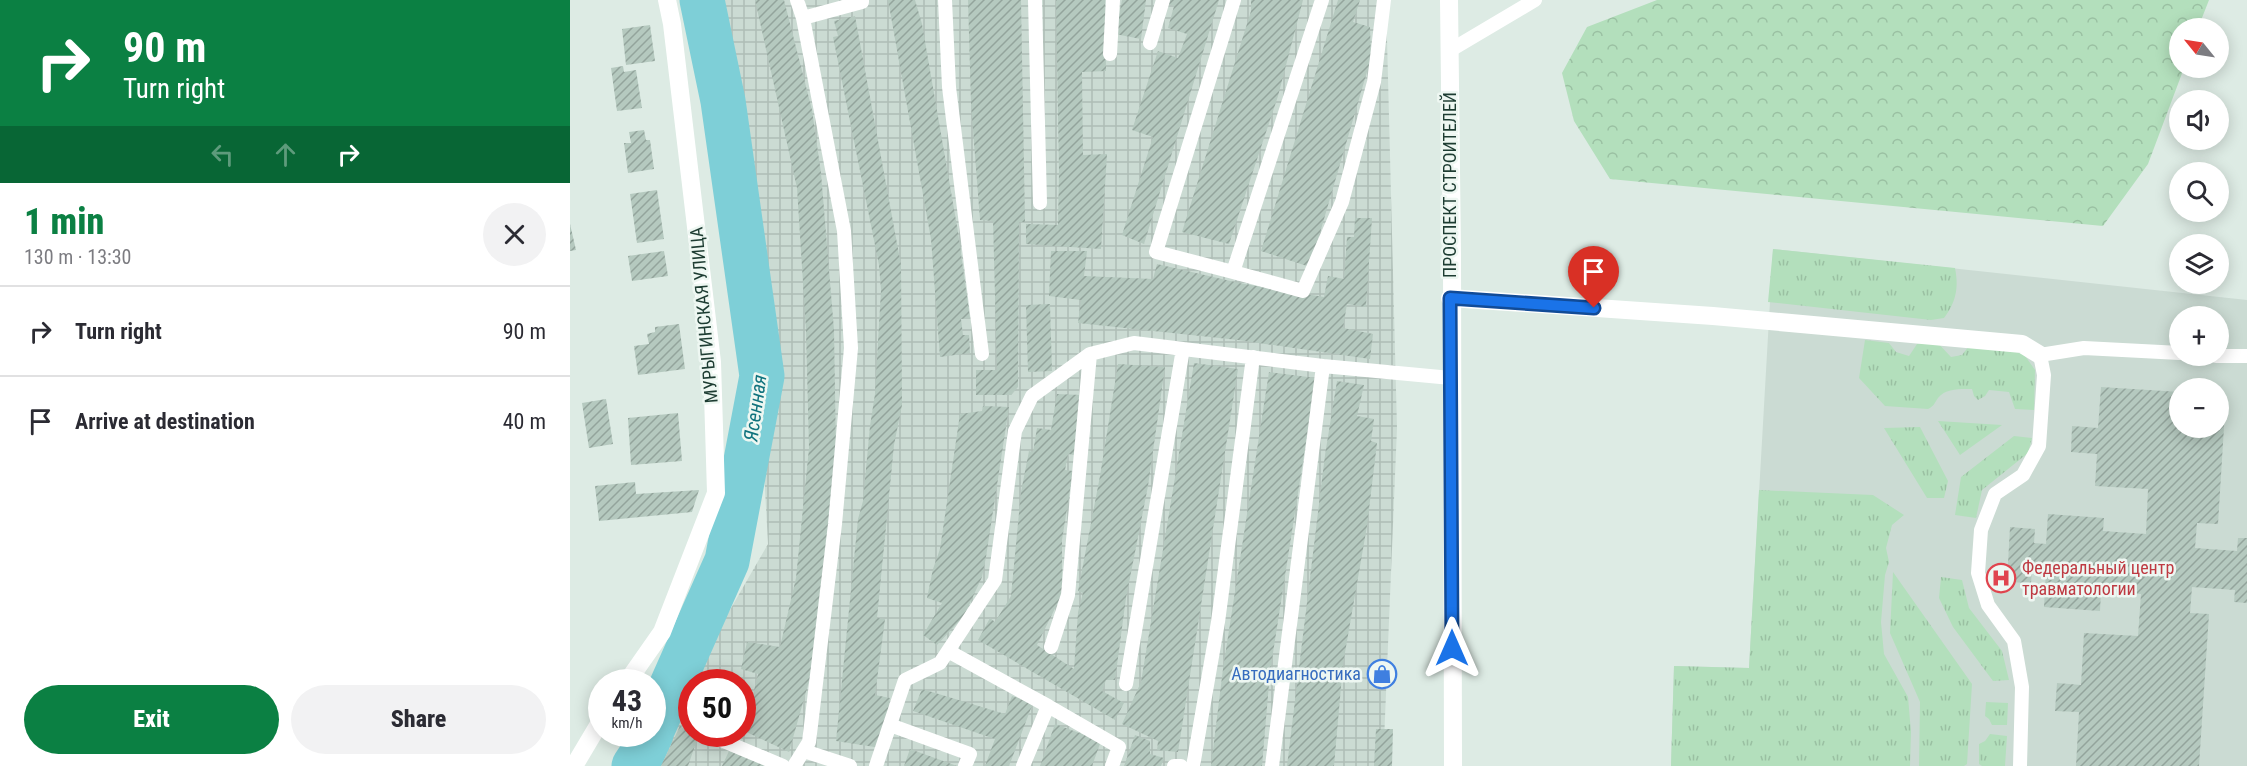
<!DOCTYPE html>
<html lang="en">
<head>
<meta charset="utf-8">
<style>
  :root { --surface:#fff; --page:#f2f2f3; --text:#2b2b33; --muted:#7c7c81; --line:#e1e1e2; --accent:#0b8043 }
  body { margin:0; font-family:"Roboto Condensed",sans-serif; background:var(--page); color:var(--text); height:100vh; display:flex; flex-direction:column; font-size:22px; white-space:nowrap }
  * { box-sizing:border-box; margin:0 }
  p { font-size:20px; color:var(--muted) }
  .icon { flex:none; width:33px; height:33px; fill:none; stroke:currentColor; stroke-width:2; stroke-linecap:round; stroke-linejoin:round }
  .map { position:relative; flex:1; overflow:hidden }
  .details { display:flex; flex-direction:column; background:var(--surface); width:570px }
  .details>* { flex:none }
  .hud { background:#0b8043; color:#fff; overflow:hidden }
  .needle { width:39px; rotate:300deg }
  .controls { position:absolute; left:1599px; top:18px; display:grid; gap:12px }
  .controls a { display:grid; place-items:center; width:60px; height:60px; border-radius:50%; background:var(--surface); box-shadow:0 3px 15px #0003; font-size:30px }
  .speed { position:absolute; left:18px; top:669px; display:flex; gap:12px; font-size:30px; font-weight:700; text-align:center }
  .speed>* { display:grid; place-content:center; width:78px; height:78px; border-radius:50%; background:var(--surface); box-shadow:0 3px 15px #0003; line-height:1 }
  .speed small { font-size:15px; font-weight:400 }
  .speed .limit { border:9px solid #d22; background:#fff; color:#111 }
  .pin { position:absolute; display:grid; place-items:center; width:51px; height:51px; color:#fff; margin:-62px -26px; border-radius:50% 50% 50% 0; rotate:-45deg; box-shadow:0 0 6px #0007 }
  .pin .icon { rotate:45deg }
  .me { position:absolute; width:66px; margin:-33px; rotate:0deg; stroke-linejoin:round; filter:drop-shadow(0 0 4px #0008) }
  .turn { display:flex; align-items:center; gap:21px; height:126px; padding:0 24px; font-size:27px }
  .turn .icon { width:78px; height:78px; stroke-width:2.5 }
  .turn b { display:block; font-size:42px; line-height:51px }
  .lanes { display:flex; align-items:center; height:57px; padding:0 24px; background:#0003; justify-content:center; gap:30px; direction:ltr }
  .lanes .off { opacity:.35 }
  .round { display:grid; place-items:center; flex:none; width:63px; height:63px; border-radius:32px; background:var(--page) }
  .head { display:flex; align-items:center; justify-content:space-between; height:102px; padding:0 24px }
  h1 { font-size:36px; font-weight:800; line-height:45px; color:var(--accent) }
  .action { display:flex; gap:12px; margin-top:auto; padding:12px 24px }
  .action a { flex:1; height:69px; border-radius:36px; background:var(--accent); color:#fff; font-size:24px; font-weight:800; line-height:69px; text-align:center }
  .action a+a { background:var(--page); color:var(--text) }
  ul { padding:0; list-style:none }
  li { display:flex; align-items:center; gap:18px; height:90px; padding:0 24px; border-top:2px solid var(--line) }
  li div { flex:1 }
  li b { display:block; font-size:22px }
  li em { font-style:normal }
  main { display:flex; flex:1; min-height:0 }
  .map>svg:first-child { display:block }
  .built { fill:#cbdbd3; fill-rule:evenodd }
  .industrial { fill:url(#industrial-grid); fill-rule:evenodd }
  .grass { fill:url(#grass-tufts) }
  .forest { fill:url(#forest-crowns) }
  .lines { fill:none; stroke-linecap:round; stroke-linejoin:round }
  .river { stroke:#7ecfd7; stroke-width:45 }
  .building { fill:url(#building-hatch) }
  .service { stroke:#fff; stroke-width:14 }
  .minor { stroke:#fff; stroke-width:18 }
  .secondary { stroke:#fff; stroke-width:18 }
  .route-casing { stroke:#114b97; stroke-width:15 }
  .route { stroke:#1a73e8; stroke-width:10 }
  .labels { text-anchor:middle; stroke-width:5; stroke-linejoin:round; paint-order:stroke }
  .street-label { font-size:18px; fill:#1d3c32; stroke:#eef7f2 }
  .health-label { font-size:18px; fill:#be3a42; stroke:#eef7f2; text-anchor:start }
  .shop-label { font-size:18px; fill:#366cbe; stroke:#eef7f2; text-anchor:end }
  .water-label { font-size:20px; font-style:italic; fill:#11737e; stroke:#eef7f2 }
</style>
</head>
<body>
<main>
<section class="details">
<div class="hud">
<div class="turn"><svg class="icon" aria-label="right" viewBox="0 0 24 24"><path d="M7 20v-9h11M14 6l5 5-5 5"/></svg><div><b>90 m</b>Turn right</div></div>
<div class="lanes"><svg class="icon off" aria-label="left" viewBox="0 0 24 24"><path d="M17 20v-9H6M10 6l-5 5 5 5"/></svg><svg class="icon off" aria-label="ahead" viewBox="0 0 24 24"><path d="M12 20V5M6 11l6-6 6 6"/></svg><svg class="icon" aria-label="right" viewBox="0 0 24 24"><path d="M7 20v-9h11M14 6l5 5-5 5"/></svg></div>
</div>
<div class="head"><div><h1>1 min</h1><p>130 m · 13:30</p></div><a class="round"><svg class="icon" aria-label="close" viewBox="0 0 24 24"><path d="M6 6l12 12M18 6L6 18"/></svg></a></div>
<ul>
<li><svg class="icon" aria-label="right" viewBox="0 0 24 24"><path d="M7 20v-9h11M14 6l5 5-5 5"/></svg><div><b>Turn right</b></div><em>90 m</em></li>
<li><svg class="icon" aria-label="arrive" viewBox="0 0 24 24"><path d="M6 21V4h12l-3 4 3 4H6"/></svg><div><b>Arrive at destination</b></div><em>40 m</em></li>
</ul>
<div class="action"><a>Exit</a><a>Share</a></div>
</section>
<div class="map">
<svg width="1677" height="766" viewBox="0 0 1677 766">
  <defs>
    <pattern id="industrial-grid" width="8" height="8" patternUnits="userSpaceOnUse" patternTransform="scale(1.5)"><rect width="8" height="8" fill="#cbdbd3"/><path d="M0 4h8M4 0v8" fill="none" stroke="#aebdb6"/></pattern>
    <pattern id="grass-tufts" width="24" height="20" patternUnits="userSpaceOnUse" patternTransform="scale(1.5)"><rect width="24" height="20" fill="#b3dfbc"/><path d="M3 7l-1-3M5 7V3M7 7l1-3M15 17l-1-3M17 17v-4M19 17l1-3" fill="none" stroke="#9ac0a2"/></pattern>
    <pattern id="forest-crowns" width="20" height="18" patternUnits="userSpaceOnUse" patternTransform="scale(1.5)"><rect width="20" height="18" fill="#b3dfbc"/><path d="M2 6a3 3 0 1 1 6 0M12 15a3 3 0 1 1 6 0" fill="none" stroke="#9ac0a2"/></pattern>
    <pattern id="building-hatch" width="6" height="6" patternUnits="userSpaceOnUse" patternTransform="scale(1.5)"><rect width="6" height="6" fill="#b5c9bf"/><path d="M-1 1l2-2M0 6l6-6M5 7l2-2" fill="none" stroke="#93a49c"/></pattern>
  </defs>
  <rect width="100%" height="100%" fill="#ddebe4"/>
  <path class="built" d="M 1203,249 L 1677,300 L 1677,766 L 1101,766 L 1104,666 L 1179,668 ZM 1610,316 L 1648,316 L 1648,356 L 1610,356 ZM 1610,388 L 1648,388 L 1648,428 L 1610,428 Z"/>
  <path class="industrial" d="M 145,0 L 816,0 L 827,428 L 813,766 L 81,766 L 90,731 L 198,544 L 177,159 ZM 122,682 L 172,682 L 172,734 L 122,734 Z"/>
  <path class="grass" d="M 1203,249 L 1385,268 C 1389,288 1386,302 1374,318 L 1361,320 L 1198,302 Z
    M 1295,340 L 1319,343 L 1326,352 L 1339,356 L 1347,344 L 1365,340 L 1381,357 L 1392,355 L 1399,346 L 1453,353 L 1465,370 L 1464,410 L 1445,409 L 1439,392 L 1419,390 L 1415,396 L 1408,400 L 1404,396 L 1402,389 C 1390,389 1376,388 1368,398 C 1364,404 1364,406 1358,409 L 1315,406 L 1289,378 Z
    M 1368,421 L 1432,425 L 1390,455 Z
    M 1350,427 L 1378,481 L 1374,498 L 1357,498 L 1314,428 Z
    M 1444,436 L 1462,438 L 1458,453 L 1412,490 L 1406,518 L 1385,515 L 1391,477 Z
    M 1189,490 L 1303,495 L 1334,515 L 1322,525 L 1316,548 L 1319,562 L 1315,575 L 1311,622 L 1314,654 L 1338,697 L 1341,732 L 1340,766 L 1101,766 L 1104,666 L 1179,668 Z
    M 1323,572 L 1402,684 L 1397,764 L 1394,766 L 1349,766 L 1350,702 L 1320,633 Z
    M 1371,577 L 1392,580 L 1399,608 L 1432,651 L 1439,680 L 1423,681 L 1383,627 L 1369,598 Z
    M 1416,702 L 1438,703 L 1437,725 L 1422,725 L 1419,719 L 1415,716 Z
    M 1420,734 L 1437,736 L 1435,766 L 1412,766 L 1409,764 L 1409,744 L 1415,741 Z"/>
  <path class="forest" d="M 1087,0 L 1639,0 L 1628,28 L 1610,28 L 1610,68 L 1614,68 L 1578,164 L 1533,226 L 1040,179 L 1004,121 L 992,73 L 1017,27 Z"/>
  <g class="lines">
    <path class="river" d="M 82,730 L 157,561 L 192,376 L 153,101 L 132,0
      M 64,766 L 72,754 L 81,734"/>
  </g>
  <path class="building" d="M 185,0 L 214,0 L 242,110 L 251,173 L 264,330 L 266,452 L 247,653 L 219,752 L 172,730 L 172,714 L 175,706 L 180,707 L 188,674 L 171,669 L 177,642 L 210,647 L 226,578 L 239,448 L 236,330 L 227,188 Z
    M 318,0 L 345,0 L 352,24 L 388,232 L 400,318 L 391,319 L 393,335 L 399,335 L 400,353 L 370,357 L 361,239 Z
    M 398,0 L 451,0 L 455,222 L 449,222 L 448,387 L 441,395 L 406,395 L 406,370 L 427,370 L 423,221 L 410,220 L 401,104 Z
    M 486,0 L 535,0 L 536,71 L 512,72 L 513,155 L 537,154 L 531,249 L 456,244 L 456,224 L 488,225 L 489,171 Z
    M 552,0 L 576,0 L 571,39 L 545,34 Z
    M 598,0 L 649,0 L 574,244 L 552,235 L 583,137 L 562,130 L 588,51 L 608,58 L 617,34 L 598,28 L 604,6 L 597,4 Z
    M 681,0 L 733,0 L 708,96 L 659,244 L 612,232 L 681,11 Z
    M 768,0 L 790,0 L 783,22 L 800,27 L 801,58 L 740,267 L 691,251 Z
    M 285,16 L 331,265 L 332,405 L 324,445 L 307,618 L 315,619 L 305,695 L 320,698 L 311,748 L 266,741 L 288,519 L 293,501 L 300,426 L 305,394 L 311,290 L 309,265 L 263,37 L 268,36 L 264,21 Z
    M 80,25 L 85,61 L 56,65 L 52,29 Z
    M 53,66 L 54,72 L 66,70 L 72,108 L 47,111 L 41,68 Z
    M 74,130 L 76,140 L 80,140 L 84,169 L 58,173 L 54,143 L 61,143 L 59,132 Z
    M 87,190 L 94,239 L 67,243 L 60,194 Z
    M 785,218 L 802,218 L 796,307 L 777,304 L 773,328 L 803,334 L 800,359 L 668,340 L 508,323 L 511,300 L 479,296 L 481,251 L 517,251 L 514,276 L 583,279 L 587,264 L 669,283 L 754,297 L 758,276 L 774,279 L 777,237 L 784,237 Z
    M 0,224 L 6,250 L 0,251 Z
    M 94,251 L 98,276 L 62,281 L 58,256 Z
    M 480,304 L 482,371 L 458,372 L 456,305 Z
    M 109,324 L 115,369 L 68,375 L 64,346 L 79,344 L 77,334 L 85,332 L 85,327 Z
    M 624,363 L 668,369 L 608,752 L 587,750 L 588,741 L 552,724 L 571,682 Z
    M 548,364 L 595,367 L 578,486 L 556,598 L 545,680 L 536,680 L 532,691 L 554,703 L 545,720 L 408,640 L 420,618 L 425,622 L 441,596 L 451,492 L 459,451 L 463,452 L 467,428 L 481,430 L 487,394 L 512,395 L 504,455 L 498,454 L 495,470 L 503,471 L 492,540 L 492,594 L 467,645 L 504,669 L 508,612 L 513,593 L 508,591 L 530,476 Z
    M 699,372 L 746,378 L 700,672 L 692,766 L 641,766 L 653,669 Z
    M 767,381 L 794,385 L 787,416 L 804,419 L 801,441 L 807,443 L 797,526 L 773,664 L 764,766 L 717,766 L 755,455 Z
    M 1531,387 L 1610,392 L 1610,428 L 1648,428 L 1648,395 L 1656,395 L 1648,524 L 1627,523 L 1625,548 L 1667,551 L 1668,538 L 1677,538 L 1677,603 L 1664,602 L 1665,590 L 1622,587 L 1620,613 L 1639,614 L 1629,766 L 1506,766 L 1509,712 L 1485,711 L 1487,683 L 1511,685 L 1514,633 L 1568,636 L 1571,594 L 1531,591 L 1530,611 L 1474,607 L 1476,570 L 1462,570 L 1461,583 L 1437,582 L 1440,527 L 1465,529 L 1464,543 L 1476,544 L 1478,514 L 1534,518 L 1533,531 L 1576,534 L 1578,489 L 1525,486 L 1527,454 L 1501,452 L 1502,426 L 1528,428 Z
    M 36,399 L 43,444 L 19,448 L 12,403 Z
    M 413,406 L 439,407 L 416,557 L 412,577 L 394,616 L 367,645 L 353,635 L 372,603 L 357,598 L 363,569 L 370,549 L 390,414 L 412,411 Z
    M 108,413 L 112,461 L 61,465 L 58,418 Z
    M 65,482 L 66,494 L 129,490 L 122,512 L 29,521 L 25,486 Z
    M 352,689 L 435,714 L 442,696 L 463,703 L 439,766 L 415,766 L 425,739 L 343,711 Z
    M 485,724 L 531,741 L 522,766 L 470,766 Z
    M 110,726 L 125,735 L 127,740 L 118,766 L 91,766 Z
    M 806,729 L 823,729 L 822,766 L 804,766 Z
    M 565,735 L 580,741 L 580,754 L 594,758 L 591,766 L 554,766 Z
    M 340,749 L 387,766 L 334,766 Z
    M 159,751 L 199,766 L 152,766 Z"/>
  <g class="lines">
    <path class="service" d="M 227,0 L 233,18
      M 375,0 L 379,87 L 412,354
      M 465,0 L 470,203
      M 752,0 L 663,272 L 733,291 L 772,202 L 804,82 L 814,0
      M 580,43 L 593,0
      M 879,51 L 965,0
      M 540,54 L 543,0
      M 663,272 L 586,252 L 664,0
      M 1646,356 L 1677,356
      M 481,647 L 498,595 L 520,354
      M 378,651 L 478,706 L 453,766
      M 556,684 L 613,349
      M 478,706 L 549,747 L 542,766
      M 320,725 L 400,754 L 395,766
      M 137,734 L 213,766
      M 234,751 L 280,766
      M 224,766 L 239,742 L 265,524 L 281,348 L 274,231 L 233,18 L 292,2 L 292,0
      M 306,766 L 335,680 L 370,663 L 425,580 L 445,431 L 462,396 L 520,354 L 564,343 L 753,366 L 881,378
      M 604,766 L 611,766
      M 623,766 L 648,622 L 683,357
      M 702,766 L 753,366
      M 1450,766 L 1452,687 L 1444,641 L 1418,605 L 1408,573 L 1411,530 L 1425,494 L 1453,475 L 1469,446 L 1474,375 L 1470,355 L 1514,348 L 1610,353"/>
    <path class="minor" d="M 880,298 L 1143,316 L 1452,344 L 1470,355
      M 57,682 L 92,632 L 146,493 L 142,362 L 102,24 L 97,0
      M 4,766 L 32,719"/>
    <path class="secondary" d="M 879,0 L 882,254 L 883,766"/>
  </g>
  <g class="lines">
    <g class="route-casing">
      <path id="route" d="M 882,648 L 880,298 L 1024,308"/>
    </g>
    <use href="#route" class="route"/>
  </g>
  <defs>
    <g id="hospital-ring" transform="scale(1.5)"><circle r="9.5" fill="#eef7f2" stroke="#e0444e" stroke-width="1.5"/><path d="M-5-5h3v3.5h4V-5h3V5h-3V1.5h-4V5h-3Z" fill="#e0444e"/></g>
    <g id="shop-ring" transform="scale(1.5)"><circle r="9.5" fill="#eef7f2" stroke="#3f7fe0" stroke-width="1.5"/><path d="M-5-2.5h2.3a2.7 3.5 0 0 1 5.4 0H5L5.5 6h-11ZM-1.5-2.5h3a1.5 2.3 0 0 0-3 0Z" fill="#3f7fe0"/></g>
  </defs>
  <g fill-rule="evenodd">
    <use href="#hospital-ring" x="1431" y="578"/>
    <use href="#shop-ring" x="812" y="674"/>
  </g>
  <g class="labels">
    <g class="street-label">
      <text transform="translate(880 185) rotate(-90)" y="6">ПРОСПЕКТ СТРОИТЕЛЕЙ</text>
      <text transform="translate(134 315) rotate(-95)" y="6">МУРЫГИНСКАЯ УЛИЦА</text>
    </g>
    <g class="health-label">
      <text x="1452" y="574">Федеральный центр<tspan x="1452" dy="21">травматологии</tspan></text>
    </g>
    <g class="shop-label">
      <text x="791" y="680">Автодиагностика</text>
    </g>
    <g class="water-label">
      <text transform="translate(185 408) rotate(-82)" y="7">Ясенная</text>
    </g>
  </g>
</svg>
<div class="controls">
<a><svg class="needle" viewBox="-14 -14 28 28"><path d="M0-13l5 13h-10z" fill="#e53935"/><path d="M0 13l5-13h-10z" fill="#7c7c81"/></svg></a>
<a><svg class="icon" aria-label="sound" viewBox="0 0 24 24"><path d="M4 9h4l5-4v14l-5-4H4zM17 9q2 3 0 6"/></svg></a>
<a><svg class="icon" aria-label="search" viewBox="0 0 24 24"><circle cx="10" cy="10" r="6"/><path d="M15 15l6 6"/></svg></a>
<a><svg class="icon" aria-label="layers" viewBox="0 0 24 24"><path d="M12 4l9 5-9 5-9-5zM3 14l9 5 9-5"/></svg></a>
<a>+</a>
<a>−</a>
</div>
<div class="speed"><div>43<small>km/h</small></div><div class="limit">50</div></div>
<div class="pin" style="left:1024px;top:308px;background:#d93025"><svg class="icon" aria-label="arrive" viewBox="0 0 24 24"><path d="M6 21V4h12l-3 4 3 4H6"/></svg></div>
<svg class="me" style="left:882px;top:648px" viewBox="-20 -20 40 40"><path d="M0-17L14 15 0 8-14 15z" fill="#1a73e8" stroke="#fff" stroke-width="4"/></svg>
</div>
</main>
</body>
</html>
